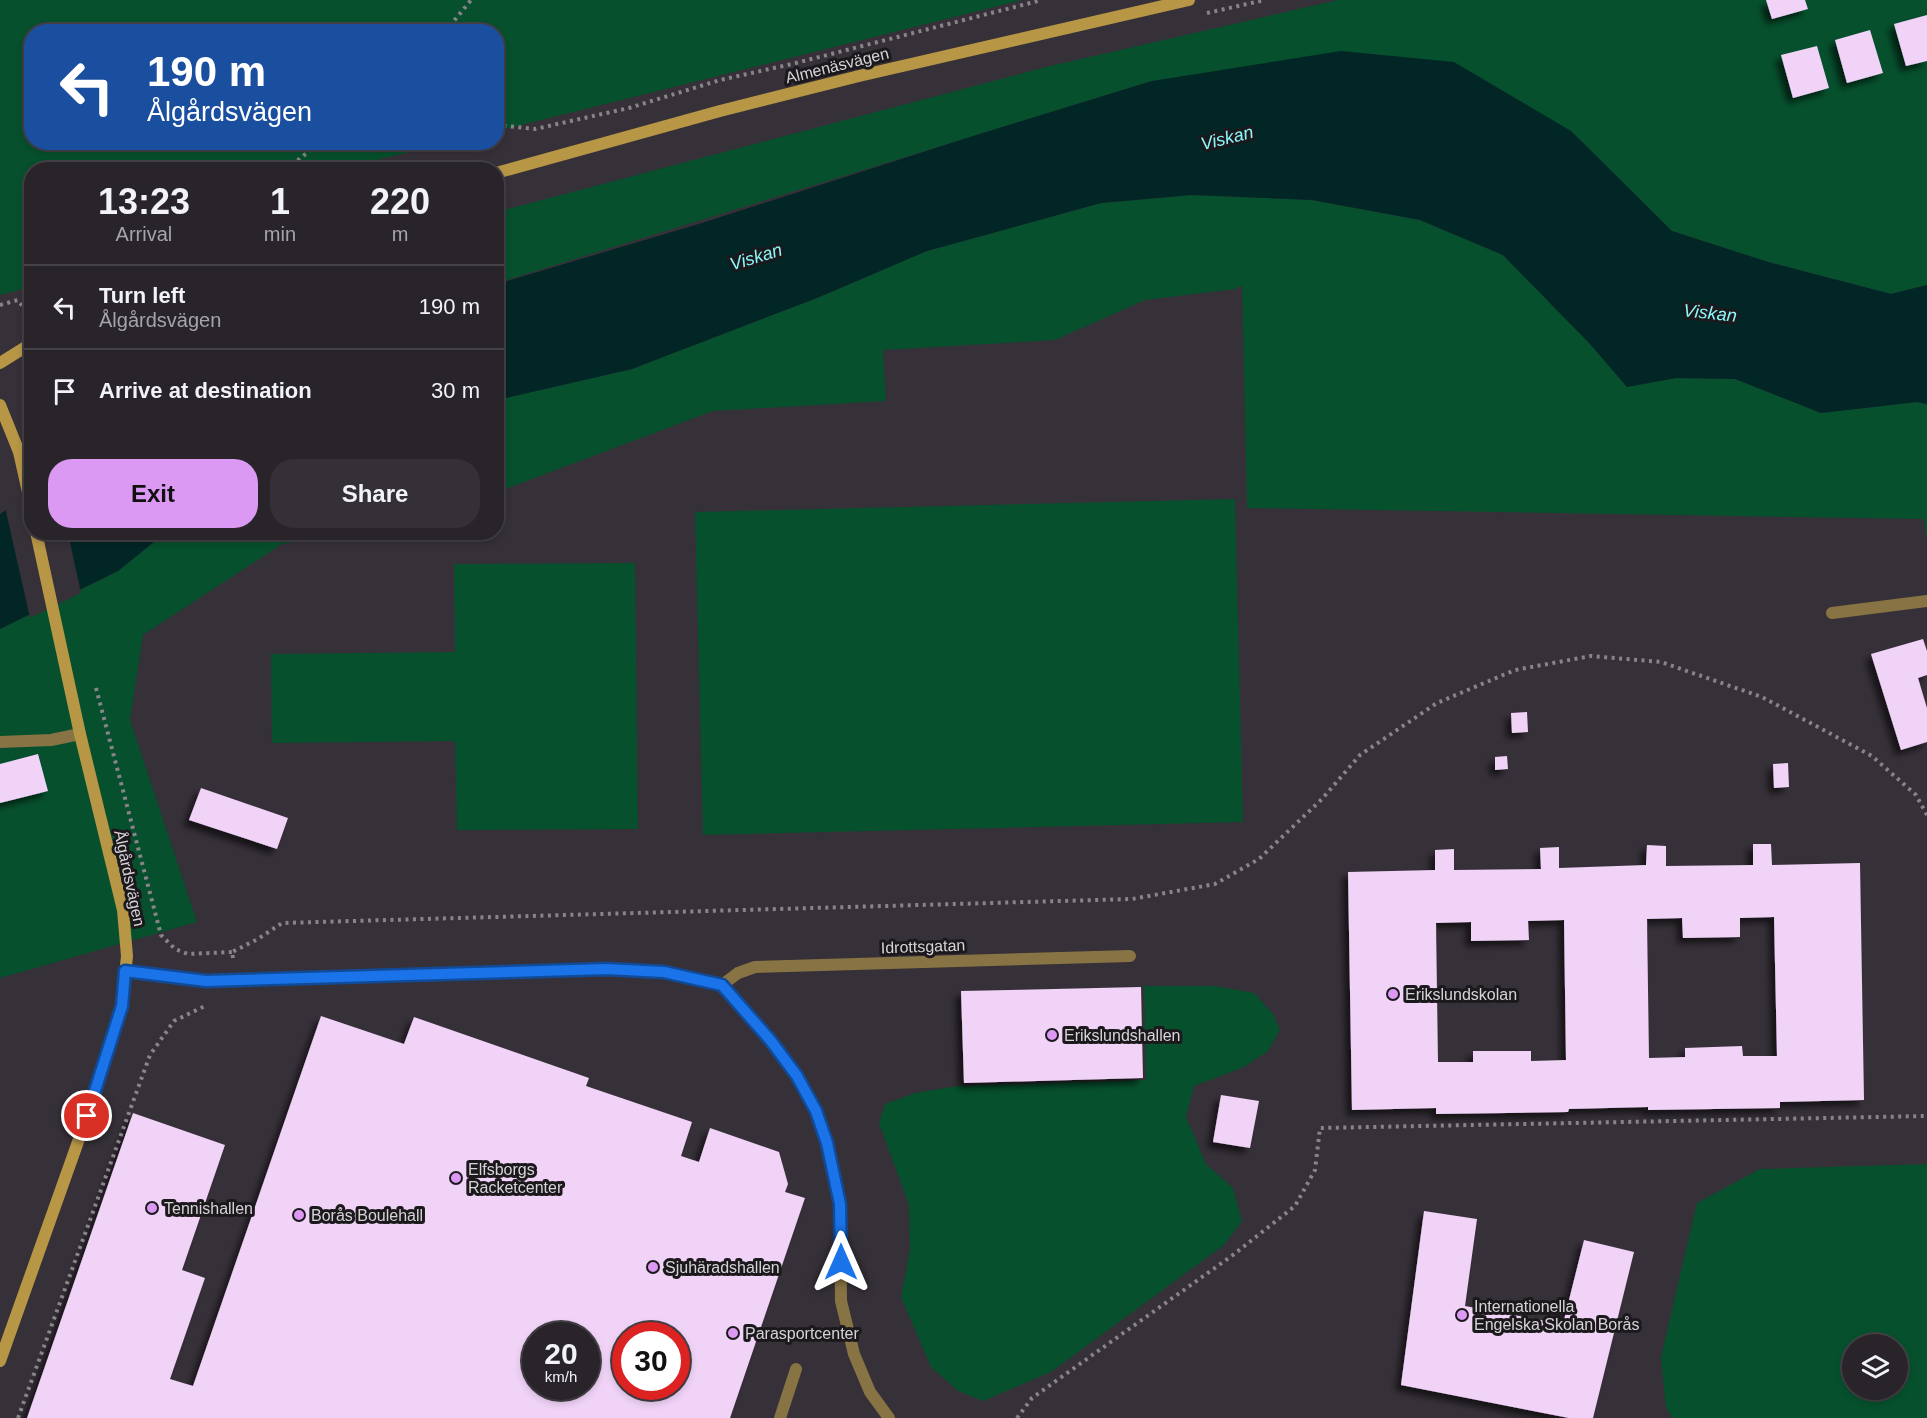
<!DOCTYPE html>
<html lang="en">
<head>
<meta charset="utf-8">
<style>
  :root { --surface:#28242a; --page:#343036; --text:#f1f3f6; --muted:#a5a4a8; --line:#444147; --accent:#dc99f4 }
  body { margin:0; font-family:Arial,sans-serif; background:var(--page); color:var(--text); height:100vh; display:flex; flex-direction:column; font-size:22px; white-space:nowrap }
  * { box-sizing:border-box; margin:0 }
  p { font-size:20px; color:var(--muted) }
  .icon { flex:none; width:33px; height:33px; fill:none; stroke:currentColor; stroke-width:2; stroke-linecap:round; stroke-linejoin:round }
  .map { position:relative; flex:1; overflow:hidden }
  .details { position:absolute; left:24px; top:162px; width:480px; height:378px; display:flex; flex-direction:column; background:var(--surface); border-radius:24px; box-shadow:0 3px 9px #0003,0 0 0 2px var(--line) }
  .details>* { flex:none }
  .top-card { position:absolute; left:24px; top:24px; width:480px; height:126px; border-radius:24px; box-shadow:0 3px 9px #0003,0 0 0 2px var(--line); background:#1a4fa0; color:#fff; overflow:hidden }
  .controls { position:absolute; left:1842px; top:1334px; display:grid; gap:12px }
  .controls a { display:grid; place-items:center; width:66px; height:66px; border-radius:50%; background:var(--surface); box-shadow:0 3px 9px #0003,0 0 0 2px var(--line); font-size:30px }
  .speed { position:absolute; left:522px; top:1322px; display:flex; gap:12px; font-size:30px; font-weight:700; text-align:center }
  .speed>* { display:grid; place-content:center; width:78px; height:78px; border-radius:50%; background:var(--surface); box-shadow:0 3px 9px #0003,0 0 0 2px var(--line); line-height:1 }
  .speed small { font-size:15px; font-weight:400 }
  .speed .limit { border:9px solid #d22; background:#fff; color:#111 }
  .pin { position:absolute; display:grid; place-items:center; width:51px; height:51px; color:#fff; margin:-26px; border:3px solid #fff; border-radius:50%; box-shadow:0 2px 6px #0007 }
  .me { position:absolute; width:66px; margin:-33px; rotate:0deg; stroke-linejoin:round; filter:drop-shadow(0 0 4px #0008) }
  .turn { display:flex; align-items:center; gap:21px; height:126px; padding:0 24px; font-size:27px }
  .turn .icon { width:78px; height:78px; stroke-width:2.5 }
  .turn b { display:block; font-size:42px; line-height:51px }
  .eta { display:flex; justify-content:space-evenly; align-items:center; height:102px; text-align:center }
  .eta b { font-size:36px; font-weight:700; line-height:42px }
  .action { display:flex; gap:12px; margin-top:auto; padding:12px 24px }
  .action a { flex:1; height:69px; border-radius:24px; background:var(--accent); color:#111; font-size:24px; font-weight:700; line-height:69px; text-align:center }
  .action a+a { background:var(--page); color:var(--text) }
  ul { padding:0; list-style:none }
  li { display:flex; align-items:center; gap:18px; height:84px; padding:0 24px; border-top:2px solid var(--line) }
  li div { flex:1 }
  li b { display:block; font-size:22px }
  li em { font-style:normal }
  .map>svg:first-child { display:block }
  .green { fill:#06502d; fill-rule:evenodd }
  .water { fill:#022526 }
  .pier { fill:#363038 }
  .building { fill:#f0d3f7; fill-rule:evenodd; filter:url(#shadow) }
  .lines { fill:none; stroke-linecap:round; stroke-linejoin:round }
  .path { stroke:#89848a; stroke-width:4; stroke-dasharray:3 4.5; stroke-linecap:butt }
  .lane { stroke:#877343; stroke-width:12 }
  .street { stroke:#877343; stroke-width:12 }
  .secondary { stroke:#b79646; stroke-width:12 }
  .route-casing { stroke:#114b97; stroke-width:15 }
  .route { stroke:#1a73e8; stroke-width:10 }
  .poi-dot { fill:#dc99f4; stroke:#1c191d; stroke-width:2 }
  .labels { text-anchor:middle; stroke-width:6; stroke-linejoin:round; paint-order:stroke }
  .street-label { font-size:16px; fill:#d7d3d8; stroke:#1c191d }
  .poi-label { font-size:16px; fill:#d7d3d8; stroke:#1c191d; text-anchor:start }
  .water-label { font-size:18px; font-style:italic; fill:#8af8fb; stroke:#1c191d }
</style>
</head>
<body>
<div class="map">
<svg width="1927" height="1418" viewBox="0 0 1927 1418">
  <defs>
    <filter id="shadow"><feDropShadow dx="-5.5" dy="5.5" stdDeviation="3" flood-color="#0009"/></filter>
  </defs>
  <rect width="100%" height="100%" fill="#363038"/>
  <path class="green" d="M 0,0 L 1022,0 L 497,131 L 496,32 L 32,32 L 32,142 L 448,143 L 359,164 L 324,169 L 32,170 L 31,287 L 0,295 Z
    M 1338,0 L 1927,0 L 1927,285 L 1891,294 L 1768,262 L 1672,231 L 1571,131 L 1152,81 L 497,283 L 497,212 L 1046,67 Z
    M 1192,195 L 1312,200 L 1420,220 L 1503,255 L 1590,344 L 1627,387 L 1676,378 L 1735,379 L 1821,413 L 1917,402 L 1927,404 L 1927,542 L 1924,519 L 1247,508 L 1242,285 L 1236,289 L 1145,300 L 1055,340 L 883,350 L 886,401 L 713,411 L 497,492 L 497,400 L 632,369 L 817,298 L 927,251 L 1101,203 Z
    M 1235,499 L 1243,822 L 703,835 L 695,512 Z
    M 165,533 L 347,533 L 282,544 L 143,635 L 130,720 L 197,922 L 0,978 L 0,629 L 118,571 Z
    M 635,563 L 638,829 L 457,830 L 455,741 L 272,743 L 271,654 L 455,652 L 454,564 Z
    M 1144,986 L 1215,986 L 1254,993 L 1273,1014 L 1280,1030 L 1268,1051 L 1244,1067 L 1194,1086 L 1186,1117 L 1206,1164 L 1233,1188 L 1242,1221 L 1224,1245 L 1051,1372 L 983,1401 L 958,1391 L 931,1367 L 901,1297 L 910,1249 L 909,1205 L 879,1123 L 885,1104 L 915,1093 L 958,1086 L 1146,1080 Z
    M 1927,1164 L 1927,1418 L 1672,1418 L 1666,1407 L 1661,1357 L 1697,1203 L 1760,1169 ZM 1852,1344 L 1898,1344 L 1898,1389 L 1852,1389 Z"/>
  <path class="water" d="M 1341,51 L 1454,62 L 1571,131 L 1672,231 L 1768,262 L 1891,294 L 1927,285 L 1927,404 L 1917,402 L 1821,413 L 1735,379 L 1676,378 L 1627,387 L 1590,344 L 1503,255 L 1420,220 L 1312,200 L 1192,195 L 1101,203 L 927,251 L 817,298 L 632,369 L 497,400 L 497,284 L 702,223 L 973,136 L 1152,81 Z
    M 31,494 L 32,532 L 165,533 L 118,571 L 0,629 L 0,514 Z"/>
  <path class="pier" d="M 32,491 L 32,532 L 68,533 L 81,593 L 30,618 L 5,507 Z"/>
  <path class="building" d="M 1766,0 L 1805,0 L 1808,9 L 1772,19 Z
    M 1927,15 L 1927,61 L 1906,66 L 1894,24 Z
    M 1870,30 L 1883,73 L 1847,83 L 1835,40 Z
    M 1817,46 L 1829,88 L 1793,98 L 1781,55 Z
    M 1923,639 L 1927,651 L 1927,675 L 1918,678 L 1927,708 L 1927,742 L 1901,750 L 1871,654 Z
    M 1527,712 L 1528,732 L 1512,733 L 1511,713 Z
    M 38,754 L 48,791 L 0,803 L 0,764 Z
    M 1507,756 L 1508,769 L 1495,770 L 1495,757 Z
    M 1788,763 L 1789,787 L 1774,788 L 1773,764 Z
    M 201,788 L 288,818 L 277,849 L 189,820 Z
    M 1753,844 L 1771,844 L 1772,865 L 1860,863 L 1864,1100 L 1780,1102 L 1780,1108 L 1648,1110 L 1648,1107 L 1569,1109 L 1568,1112 L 1436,1114 L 1436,1108 L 1352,1110 L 1348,872 L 1435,870 L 1435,850 L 1454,849 L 1454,870 L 1541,869 L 1540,848 L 1559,847 L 1559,868 L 1646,865 L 1647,845 L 1666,846 L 1666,866 L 1753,865 ZM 1774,917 L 1777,1056 L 1743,1056 L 1742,1046 L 1685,1048 L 1685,1057 L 1649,1058 L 1647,919 L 1682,918 L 1683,938 L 1740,937 L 1740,918 ZM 1564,920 L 1566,1060 L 1531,1061 L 1531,1051 L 1473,1051 L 1473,1062 L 1438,1062 L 1436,923 L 1471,922 L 1471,941 L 1529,940 L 1528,921 Z
    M 1141,987 L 1143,1078 L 964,1083 L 961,991 Z
    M 321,1016 L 404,1044 L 414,1017 L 589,1078 L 586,1086 L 692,1122 L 681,1156 L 699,1162 L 710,1128 L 779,1152 L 788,1184 L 785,1192 L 805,1198 L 730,1418 L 27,1418 L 133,1113 L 225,1145 L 182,1270 L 205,1278 L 170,1379 L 193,1386 ZM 536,1335 L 586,1335 L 586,1386 L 536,1386 ZM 626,1335 L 676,1335 L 676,1386 L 626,1386 Z
    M 1221,1095 L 1259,1101 L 1250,1148 L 1213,1142 Z
    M 1424,1211 L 1477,1219 L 1465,1306 L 1563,1324 L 1584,1240 L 1634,1252 L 1593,1418 L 1569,1418 L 1401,1385 Z"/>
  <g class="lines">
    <path class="path" d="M 1207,13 L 1265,0
      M 445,32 L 471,0
      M 496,125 L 535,129 L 629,108 L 720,80 L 792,64 L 1042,0
      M 286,170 L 320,142
      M 0,305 L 18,300 L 32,319
      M 96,688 L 161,935 L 175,949 L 188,954 L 232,952
      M 233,958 L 232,952 L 258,939 L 282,923 L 1132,899 L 1215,884 L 1259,859 L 1322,799 L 1360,755 L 1437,703 L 1515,670 L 1591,656 L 1661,662 L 1762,697 L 1872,756 L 1916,795 L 1927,815
      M 18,1418 L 150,1055 L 174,1021 L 207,1005
      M 1017,1418 L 1032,1398 L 1233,1255 L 1295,1206 L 1315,1170 L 1320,1128 L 1927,1116"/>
    <path class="lane" d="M 1832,613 L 1927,601
      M 0,742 L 51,740 L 80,734
      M 722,985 L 738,973 L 755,967 L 1130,956
      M 780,1418 L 796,1369"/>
    <path class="street" d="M 125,971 L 206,981 L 606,969 L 664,972 L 722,985 L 771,1041 L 797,1076 L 816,1111 L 827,1143 L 840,1204 L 841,1301 L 854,1354 L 870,1392 L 889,1418"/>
    <path class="secondary" d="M 496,173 L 720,111 L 859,76 L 1189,0
      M 0,363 L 32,343
      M 0,405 L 19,452 L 32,510
      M 0,1361 L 95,1094 L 122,1006 L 127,956 L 123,910 L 80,734 L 36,532"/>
  </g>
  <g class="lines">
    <g class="route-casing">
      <path id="route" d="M 87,1116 L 122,1006 L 125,971 L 206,981 L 606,969 L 664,972 L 722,985 L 771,1041 L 797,1076 L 816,1111 L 827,1143 L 840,1204 L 841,1262"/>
    </g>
    <use href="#route" class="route"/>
  </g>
  <g class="poi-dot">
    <circle cx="1393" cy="994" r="6"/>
    <circle cx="1052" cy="1035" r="6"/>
    <circle cx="456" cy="1178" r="6"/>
    <circle cx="152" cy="1208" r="6"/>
    <circle cx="299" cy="1215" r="6"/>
    <circle cx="653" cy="1267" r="6"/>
    <circle cx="1462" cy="1315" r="6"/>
    <circle cx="733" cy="1333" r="6"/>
  </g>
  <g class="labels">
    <g class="street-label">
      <text transform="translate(837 65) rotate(-14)" y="6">Almenäsvägen</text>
      <text transform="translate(130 878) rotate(78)" y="6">Ålgårdsvägen</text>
      <text transform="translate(923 946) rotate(-2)" y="6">Idrottsgatan</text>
    </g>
    <g class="poi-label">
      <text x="1405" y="1000">Erikslundskolan</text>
      <text x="1064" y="1041">Erikslundshallen</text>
      <text x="468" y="1175">Elfsborgs<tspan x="468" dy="18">Racketcenter</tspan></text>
      <text x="164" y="1214">Tennishallen</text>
      <text x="311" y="1221">Borås Boulehall</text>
      <text x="665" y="1273">Sjuhäradshallen</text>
      <text x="1474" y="1312">Internationella<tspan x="1474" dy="18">Engelska Skolan Borås</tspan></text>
      <text x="745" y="1339">Parasportcenter</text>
    </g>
    <g class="water-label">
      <text transform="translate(1227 138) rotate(-14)" y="6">Viskan</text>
      <text transform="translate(756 257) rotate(-17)" y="6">Viskan</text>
      <text transform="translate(1710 313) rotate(6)" y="6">Viskan</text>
    </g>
  </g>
</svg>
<div class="controls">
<a><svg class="icon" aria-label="layers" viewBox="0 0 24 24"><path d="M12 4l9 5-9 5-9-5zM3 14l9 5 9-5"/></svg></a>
</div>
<div class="speed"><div>20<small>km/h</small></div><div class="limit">30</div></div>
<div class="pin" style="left:87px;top:1116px;background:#d93025"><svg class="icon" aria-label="arrive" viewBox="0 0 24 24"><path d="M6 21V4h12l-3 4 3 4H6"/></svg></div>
<svg class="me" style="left:841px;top:1262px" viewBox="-20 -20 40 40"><path d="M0-17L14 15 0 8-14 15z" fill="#1a73e8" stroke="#fff" stroke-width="4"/></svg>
<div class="top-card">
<div class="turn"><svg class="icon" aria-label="left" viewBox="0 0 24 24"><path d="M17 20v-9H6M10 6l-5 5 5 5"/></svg><div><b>190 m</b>Ålgårdsvägen</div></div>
</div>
<section class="details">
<div class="eta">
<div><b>13:23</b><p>Arrival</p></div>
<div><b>1</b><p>min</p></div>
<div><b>220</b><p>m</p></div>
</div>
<ul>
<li><svg class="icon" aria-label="left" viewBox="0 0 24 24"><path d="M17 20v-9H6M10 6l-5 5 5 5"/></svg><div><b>Turn left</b><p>Ålgårdsvägen</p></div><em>190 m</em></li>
<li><svg class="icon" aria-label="arrive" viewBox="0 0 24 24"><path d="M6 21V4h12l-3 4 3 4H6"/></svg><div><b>Arrive at destination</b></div><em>30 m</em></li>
</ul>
<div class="action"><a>Exit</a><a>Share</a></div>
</section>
</div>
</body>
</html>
